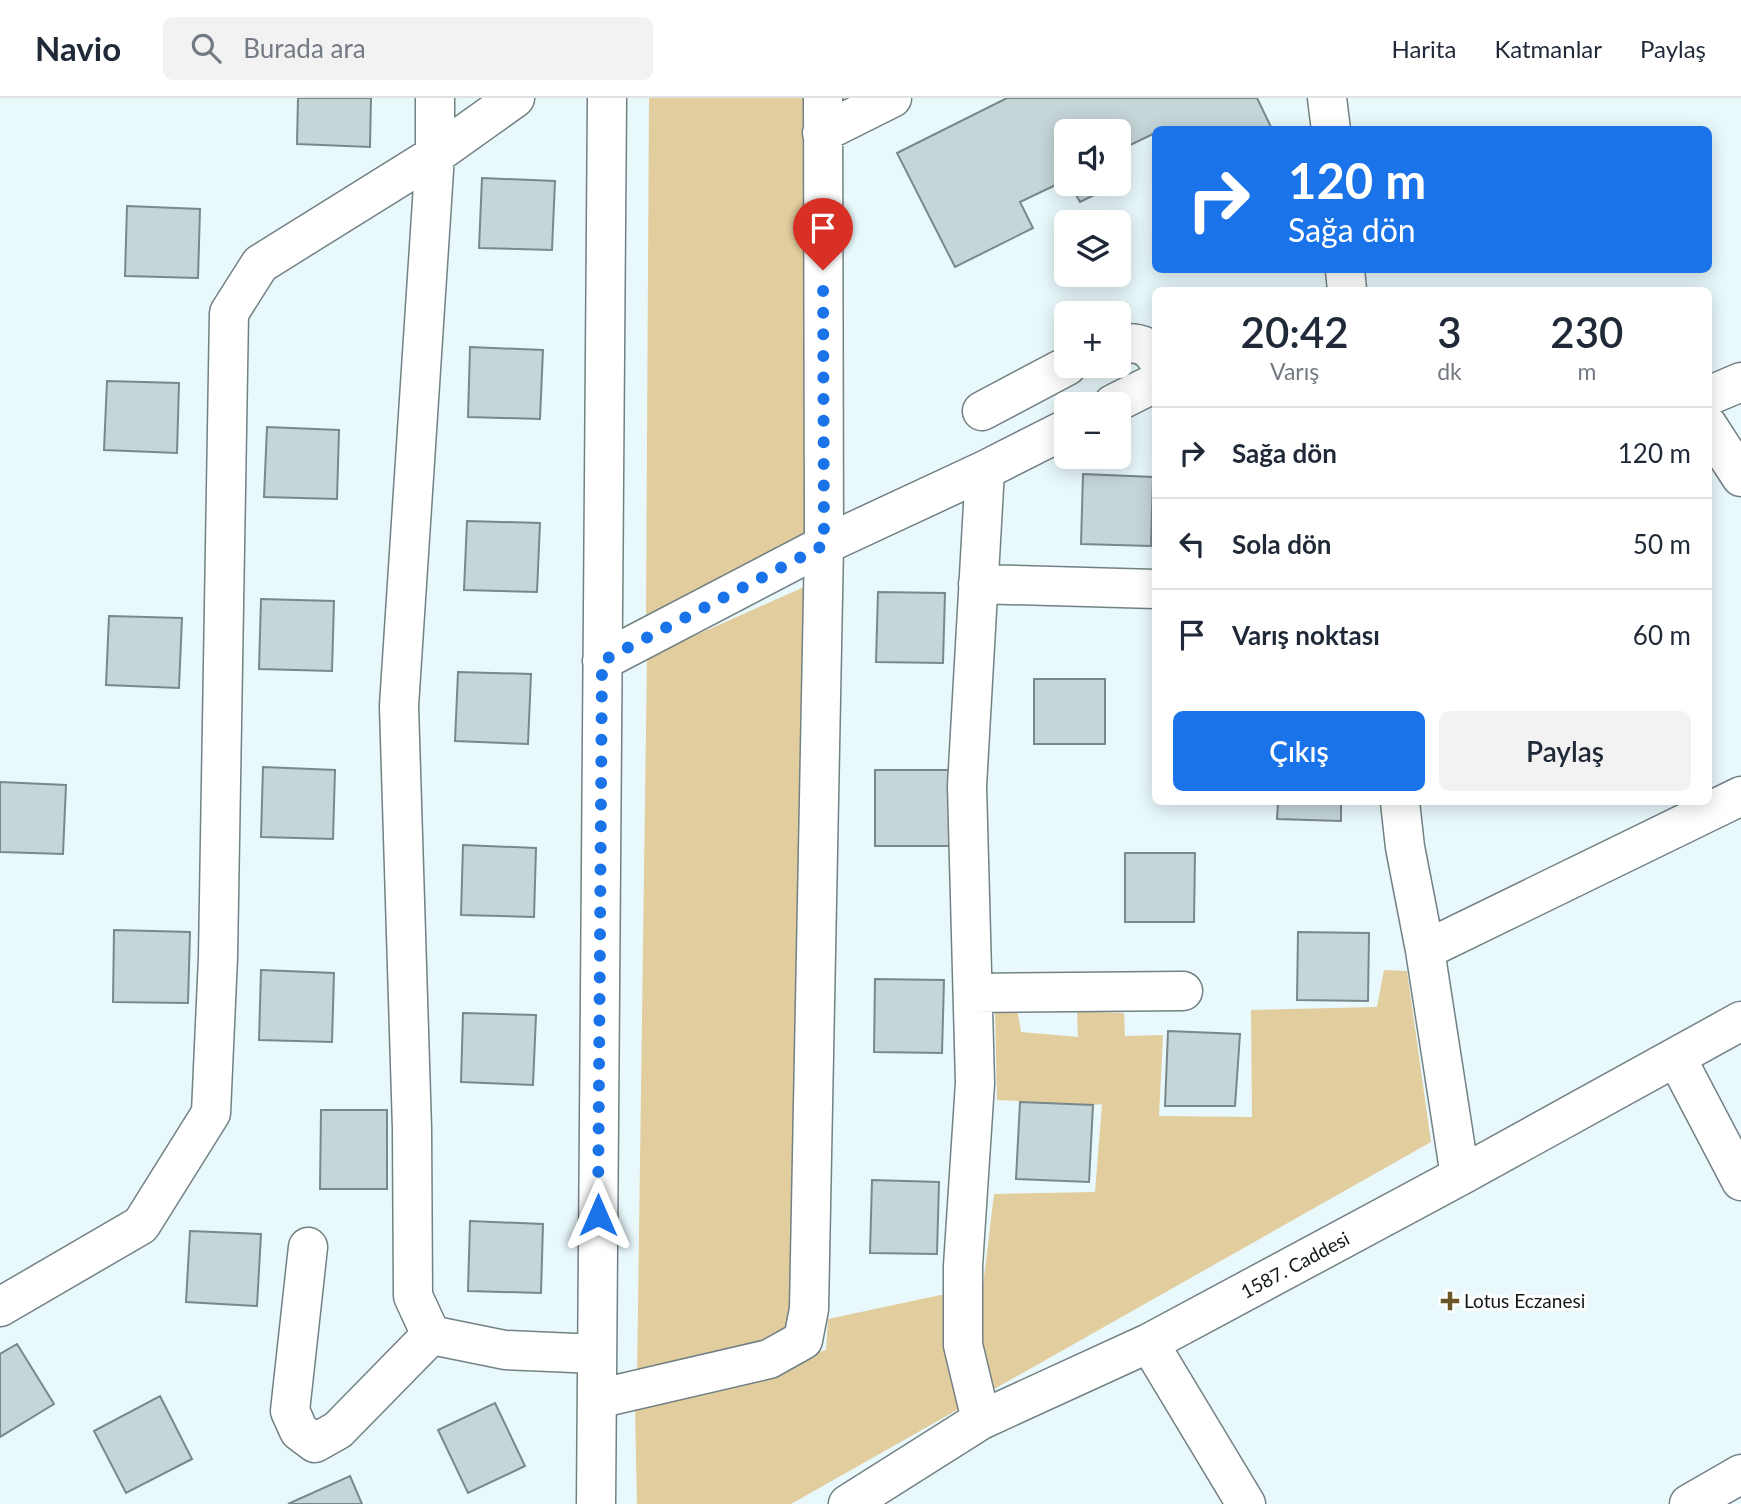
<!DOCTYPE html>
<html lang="tr">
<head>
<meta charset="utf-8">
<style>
  :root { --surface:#fff; --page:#f2f2f3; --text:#1f2937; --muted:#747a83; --line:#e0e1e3; --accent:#1a73e8 }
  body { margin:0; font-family:Lato,sans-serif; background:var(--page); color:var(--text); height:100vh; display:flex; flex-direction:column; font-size:26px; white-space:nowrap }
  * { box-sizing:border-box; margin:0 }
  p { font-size:23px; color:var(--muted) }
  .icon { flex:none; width:38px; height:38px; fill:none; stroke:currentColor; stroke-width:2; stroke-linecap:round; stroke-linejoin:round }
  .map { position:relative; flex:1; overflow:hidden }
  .panel { position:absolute; left:1152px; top:189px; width:560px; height:518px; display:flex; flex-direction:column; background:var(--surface); border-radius:10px; box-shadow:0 4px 18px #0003 }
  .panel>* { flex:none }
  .guide { position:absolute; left:1152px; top:28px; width:560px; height:147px; border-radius:10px; box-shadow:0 4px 18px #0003; background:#1a73e8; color:#fff; overflow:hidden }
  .tools { position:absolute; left:1054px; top:21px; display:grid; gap:14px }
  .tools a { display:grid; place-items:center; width:77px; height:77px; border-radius:10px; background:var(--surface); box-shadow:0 4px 18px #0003; font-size:35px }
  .pin { position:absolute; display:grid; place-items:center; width:60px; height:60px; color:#fff; margin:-72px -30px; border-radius:50% 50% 50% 0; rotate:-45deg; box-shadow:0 0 7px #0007 }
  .pin .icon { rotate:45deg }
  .me { position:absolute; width:77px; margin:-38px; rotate:0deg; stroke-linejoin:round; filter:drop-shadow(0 0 5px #0008) }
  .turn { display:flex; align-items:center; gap:24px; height:147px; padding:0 21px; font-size:32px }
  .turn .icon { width:91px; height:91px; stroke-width:2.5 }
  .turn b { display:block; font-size:49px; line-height:60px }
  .eta { display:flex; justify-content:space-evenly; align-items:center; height:119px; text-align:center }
  .eta b { font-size:42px; font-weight:600; line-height:49px }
  .button { display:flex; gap:14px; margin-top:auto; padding:14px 21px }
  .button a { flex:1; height:80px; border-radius:10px; background:var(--accent); color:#fff; font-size:28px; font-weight:600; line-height:80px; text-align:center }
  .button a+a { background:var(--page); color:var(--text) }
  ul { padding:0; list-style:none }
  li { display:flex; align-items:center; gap:21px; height:91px; padding:0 21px; border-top:2px solid var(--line) }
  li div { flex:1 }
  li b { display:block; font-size:26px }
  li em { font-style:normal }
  header { display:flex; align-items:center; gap:42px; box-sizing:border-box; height:98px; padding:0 35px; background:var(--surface); border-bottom:2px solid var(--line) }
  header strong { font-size:33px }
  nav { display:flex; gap:38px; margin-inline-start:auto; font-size:24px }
  .search { width:490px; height:63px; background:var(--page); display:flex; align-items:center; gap:18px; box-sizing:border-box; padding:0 24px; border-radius:10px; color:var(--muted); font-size:26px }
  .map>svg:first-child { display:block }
  .green { fill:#e2cd9e }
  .building { fill:#c5d5d8; stroke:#79888b; stroke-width:2 }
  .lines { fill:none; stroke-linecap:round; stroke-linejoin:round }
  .minor-casing { stroke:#728184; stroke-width:41 }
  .minor { stroke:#fff; stroke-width:38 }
  .route { stroke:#1a73e8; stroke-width:12; stroke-dasharray:0 21.6 }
  .poi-dot { fill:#6b5625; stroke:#fff; stroke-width:2.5 }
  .labels { text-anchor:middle; stroke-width:6; stroke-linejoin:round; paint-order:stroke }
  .street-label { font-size:19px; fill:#121819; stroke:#fff }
  .poi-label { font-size:19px; fill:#121819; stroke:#fff; text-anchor:start }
</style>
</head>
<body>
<header>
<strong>Navio</strong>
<div class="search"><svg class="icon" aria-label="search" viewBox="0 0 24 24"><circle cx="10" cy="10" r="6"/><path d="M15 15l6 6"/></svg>Burada ara</div>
<nav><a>Harita</a><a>Katmanlar</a><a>Paylaş</a></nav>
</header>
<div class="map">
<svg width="1741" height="1406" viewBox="0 0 1741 1406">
  <rect width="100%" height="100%" fill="#e8f8fb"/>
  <path class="green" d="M 649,0 L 805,0 L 808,442 L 646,520 Z
    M 813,485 L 805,1231 L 637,1283 L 647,559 Z
    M 1384,872 L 1407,873 L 1431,1044 L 791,1406 L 637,1406 L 635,1310 L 826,1252 L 828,1221 L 983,1188 L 994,1096 L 1095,1094 L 1102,1006 L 1093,1007 L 997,1002 L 995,913 L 1017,910 L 1021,934 L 1078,939 L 1077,913 L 1124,915 L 1125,938 L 1163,937 L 1159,1018 L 1252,1019 L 1251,912 L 1377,909 Z"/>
  <path class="building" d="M 298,0 L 371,0 L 370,49 L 297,46 Z
    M 1007,0 L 1257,0 L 1272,31 L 1155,32 L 1155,35 L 1118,53 L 1118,33 L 1066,33 L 1066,82 L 1020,104 L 1033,130 L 955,169 L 897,55 Z
    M 1118,56 L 1130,79 L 1118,85 Z
    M 482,80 L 555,83 L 552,152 L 479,150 Z
    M 1070,86 L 1117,86 L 1080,104 Z
    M 127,108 L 200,111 L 198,180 L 125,178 Z
    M 470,249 L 543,252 L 540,321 L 468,319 Z
    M 107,283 L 179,285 L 177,355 L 104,352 Z
    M 267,329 L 339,332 L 337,401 L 264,399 Z
    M 1083,376 L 1153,379 L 1151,448 L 1081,446 Z
    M 467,423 L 540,425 L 537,494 L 464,492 Z
    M 878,494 L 945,495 L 943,565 L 876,564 Z
    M 261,501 L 334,503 L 332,573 L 259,571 Z
    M 109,518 L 182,520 L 179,590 L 106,587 Z
    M 458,574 L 531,576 L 528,646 L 455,643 Z
    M 1034,581 L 1105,581 L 1105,646 L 1034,646 Z
    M 263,669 L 335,672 L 333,741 L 261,739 Z
    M 875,672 L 949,672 L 949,748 L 875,748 Z
    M 0,684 L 66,687 L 63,756 L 0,754 Z
    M 1278,704 L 1341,704 L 1341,723 L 1277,721 Z
    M 463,747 L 536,750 L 534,819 L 461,817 Z
    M 1125,755 L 1195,755 L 1194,824 L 1125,824 Z
    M 114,832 L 190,834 L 188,905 L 113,904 Z
    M 1298,834 L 1369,835 L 1368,903 L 1297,902 Z
    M 261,872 L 334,875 L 332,944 L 259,942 Z
    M 875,881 L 944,882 L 942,955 L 874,954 Z
    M 463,915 L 536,917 L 533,987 L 461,984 Z
    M 1168,933 L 1240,936 L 1235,1008 L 1165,1008 Z
    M 1020,1004 L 1093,1007 L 1089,1084 L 1016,1081 Z
    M 321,1012 L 387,1012 L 387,1091 L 320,1091 Z
    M 872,1082 L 939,1084 L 937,1156 L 870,1155 Z
    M 470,1123 L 543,1126 L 541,1195 L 468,1193 Z
    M 190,1133 L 261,1136 L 257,1208 L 186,1204 Z
    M 17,1246 L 54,1306 L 0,1339 L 0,1256 Z
    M 160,1298 L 192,1361 L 126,1395 L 94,1333 Z
    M 495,1305 L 525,1368 L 468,1395 L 438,1332 Z
    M 350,1378 L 362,1406 L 288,1406 Z"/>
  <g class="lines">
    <g class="minor-casing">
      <path id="minor" d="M 435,0 L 435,57 L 399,608 L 412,1031 L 413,1198 L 431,1237 L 505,1252 L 597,1256
        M 1327,0 L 1331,32
        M 822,35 L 892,0
        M 1345,172 L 1347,192
        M 1118,246 C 1133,244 1147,245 1155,258
        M 1708,298 L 1741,284
        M 1113,306 L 1155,285
        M 982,313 L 1067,268
        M 1708,328 L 1741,379
        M 978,486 L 1155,491
        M 602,563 L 824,447 L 985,372
        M 1400,704 L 1405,749 L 1425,852 L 1460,1078
        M 1425,852 L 1741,698
        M 973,895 L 1183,893
        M 1676,959 L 1741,1083
        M 308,1149 L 290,1313 L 299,1333 L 315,1345 L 338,1332 L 431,1237
        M 0,1209 L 141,1127 L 211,1015 L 218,859 L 229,215 L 260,166 L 435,57 L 515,0
        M 1149,1245 L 1246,1406
        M 597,1301 L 769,1261 L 803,1242 L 809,1211 L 824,447 L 823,0
        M 981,1322 L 963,1247 L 963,1168 L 975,985 L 967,688 L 985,372 L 1066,331
        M 596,1406 L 607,0
        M 848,1406 L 981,1322 L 1149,1245 L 1460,1078 L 1741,923
        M 1689,1406 L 1741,1376"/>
    </g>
    <use href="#minor" class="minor"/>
  </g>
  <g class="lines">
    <path class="route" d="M 598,1117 L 602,563 L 824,447 L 823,172"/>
  </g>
  <path class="poi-dot" d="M1446.5 1192.5h7v7h7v7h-7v7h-7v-7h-7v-7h7z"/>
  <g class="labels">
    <g class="street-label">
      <text transform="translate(1295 1167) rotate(-28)" y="7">1587. Caddesi</text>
    </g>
    <g class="poi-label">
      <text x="1464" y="1210">Lotus Eczanesi</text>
    </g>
  </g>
</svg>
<div class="tools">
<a><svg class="icon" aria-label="sound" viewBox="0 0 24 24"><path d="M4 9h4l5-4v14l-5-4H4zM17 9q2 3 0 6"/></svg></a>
<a><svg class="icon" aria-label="layers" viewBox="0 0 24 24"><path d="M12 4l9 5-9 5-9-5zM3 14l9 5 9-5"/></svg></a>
<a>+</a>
<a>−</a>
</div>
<div class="pin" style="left:823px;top:172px;background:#d93025"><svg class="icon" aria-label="arrive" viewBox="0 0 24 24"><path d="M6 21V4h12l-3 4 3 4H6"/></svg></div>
<svg class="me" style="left:598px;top:1117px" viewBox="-20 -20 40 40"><path d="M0-17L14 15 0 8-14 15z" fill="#1a73e8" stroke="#fff" stroke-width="4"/></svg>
<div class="guide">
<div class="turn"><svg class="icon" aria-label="right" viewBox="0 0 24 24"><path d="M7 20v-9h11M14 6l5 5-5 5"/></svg><div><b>120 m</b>Sağa dön</div></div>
</div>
<section class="panel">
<div class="eta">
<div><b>20:42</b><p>Varış</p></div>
<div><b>3</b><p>dk</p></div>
<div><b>230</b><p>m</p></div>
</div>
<ul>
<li><svg class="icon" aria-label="right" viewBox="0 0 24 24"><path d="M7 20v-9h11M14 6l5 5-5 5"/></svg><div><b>Sağa dön</b></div><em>120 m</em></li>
<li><svg class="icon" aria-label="left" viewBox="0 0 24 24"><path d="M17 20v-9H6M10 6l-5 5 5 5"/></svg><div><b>Sola dön</b></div><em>50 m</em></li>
<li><svg class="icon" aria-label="arrive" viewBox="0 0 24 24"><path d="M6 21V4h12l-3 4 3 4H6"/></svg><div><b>Varış noktası</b></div><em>60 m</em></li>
</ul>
<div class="button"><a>Çıkış</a><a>Paylaş</a></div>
</section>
</div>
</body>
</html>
